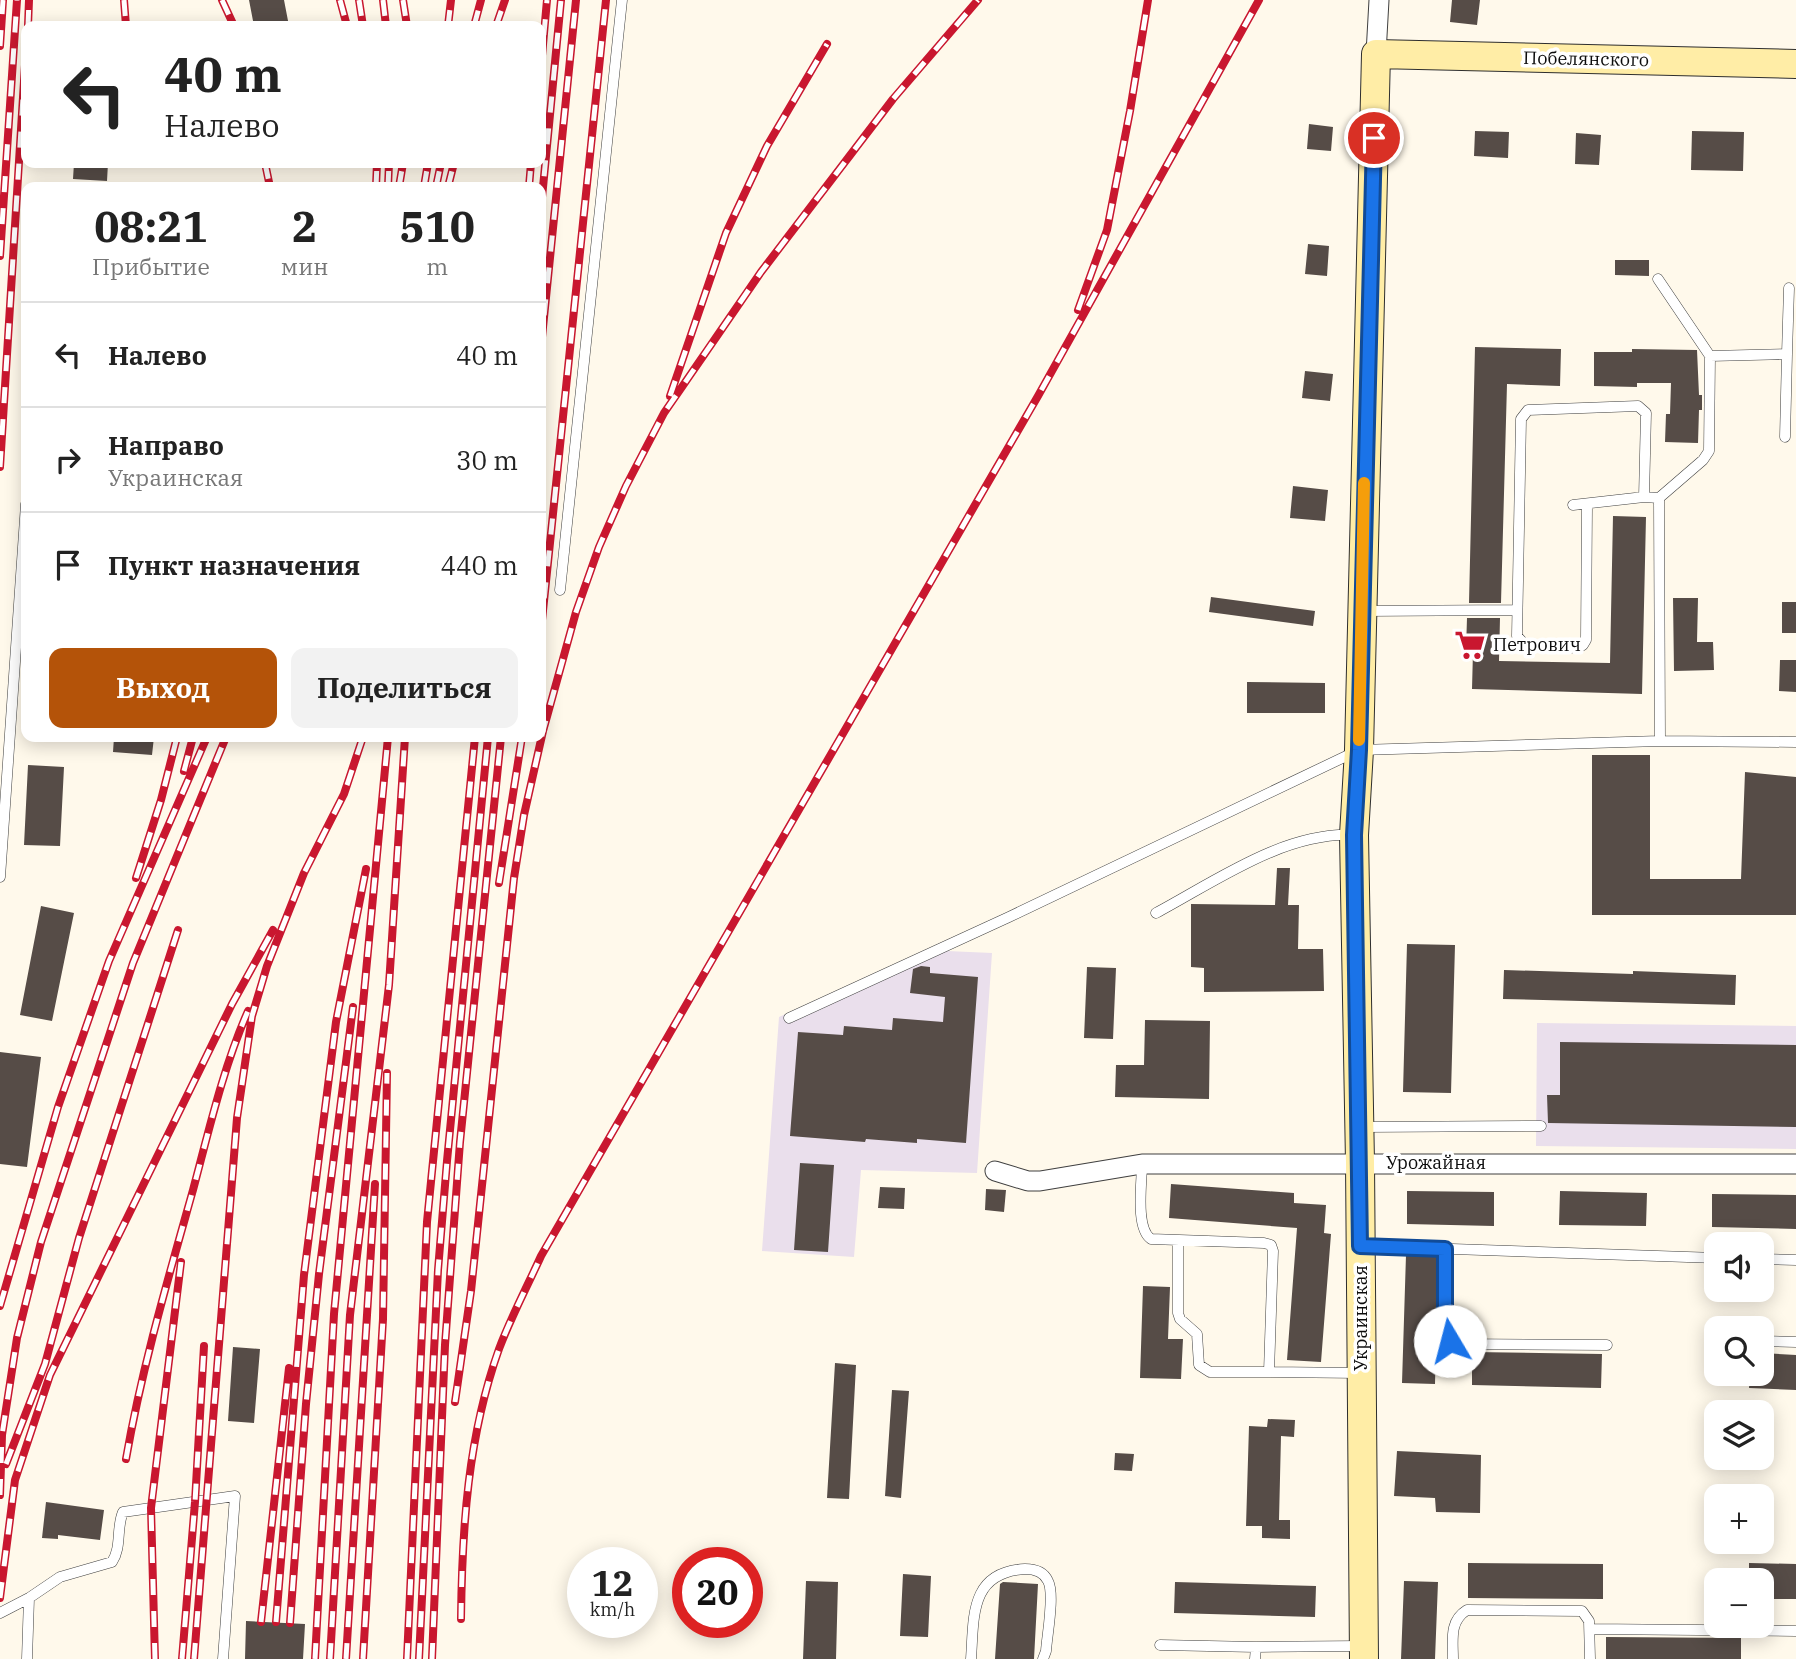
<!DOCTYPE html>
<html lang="ru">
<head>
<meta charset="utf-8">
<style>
  :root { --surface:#fff; --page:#f2f2f2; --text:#222; --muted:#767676; --line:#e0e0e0; --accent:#b45309 }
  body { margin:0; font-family:"IBM Plex Serif",serif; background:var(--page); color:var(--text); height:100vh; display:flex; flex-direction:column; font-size:26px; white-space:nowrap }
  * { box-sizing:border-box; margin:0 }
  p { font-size:23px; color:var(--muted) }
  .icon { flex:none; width:38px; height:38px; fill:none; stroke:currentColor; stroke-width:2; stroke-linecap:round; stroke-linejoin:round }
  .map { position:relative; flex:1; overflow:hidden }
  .drawer { position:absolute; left:21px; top:182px; width:525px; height:560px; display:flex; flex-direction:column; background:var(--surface); border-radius:14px; box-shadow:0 4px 18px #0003 }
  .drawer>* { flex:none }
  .top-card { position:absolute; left:21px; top:21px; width:525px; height:147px; border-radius:14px; box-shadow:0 4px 18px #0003; background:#fff; color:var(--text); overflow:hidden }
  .controls { position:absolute; left:1704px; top:1232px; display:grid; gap:14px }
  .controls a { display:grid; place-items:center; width:70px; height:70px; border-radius:14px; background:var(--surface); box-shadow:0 4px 18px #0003; font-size:35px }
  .speed { position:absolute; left:567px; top:1547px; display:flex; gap:14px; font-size:35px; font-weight:700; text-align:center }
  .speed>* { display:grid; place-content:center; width:91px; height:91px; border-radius:50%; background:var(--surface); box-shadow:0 4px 18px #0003; line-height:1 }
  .speed small { font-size:18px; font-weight:400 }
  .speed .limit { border:10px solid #d22; background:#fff; color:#111 }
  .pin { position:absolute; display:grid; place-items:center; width:60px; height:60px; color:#fff; margin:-30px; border:4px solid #fff; border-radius:50%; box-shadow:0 2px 7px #0007 }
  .me { position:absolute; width:77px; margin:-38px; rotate:352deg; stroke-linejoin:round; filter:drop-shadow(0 0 5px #0008) }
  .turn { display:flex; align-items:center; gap:24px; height:147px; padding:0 28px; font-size:32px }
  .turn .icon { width:91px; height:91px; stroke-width:2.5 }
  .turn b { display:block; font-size:49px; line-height:60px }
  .eta { display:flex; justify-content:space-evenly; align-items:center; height:119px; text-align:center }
  .eta b { font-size:42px; font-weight:700; line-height:49px }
  .primary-button { display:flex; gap:14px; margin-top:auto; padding:14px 28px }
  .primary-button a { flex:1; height:80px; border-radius:14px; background:var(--accent); color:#fff; font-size:28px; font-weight:700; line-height:80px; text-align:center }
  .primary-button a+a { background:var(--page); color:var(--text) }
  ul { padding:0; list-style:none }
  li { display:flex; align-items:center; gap:21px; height:105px; padding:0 28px; border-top:2px solid var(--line) }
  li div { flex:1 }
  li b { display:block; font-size:26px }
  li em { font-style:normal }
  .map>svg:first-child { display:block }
  .industrial { fill:#eadfec }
  .building { fill:#564c47 }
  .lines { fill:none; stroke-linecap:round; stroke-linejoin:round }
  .lane-casing { stroke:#3f3f3f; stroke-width:11 }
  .street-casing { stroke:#3f3f3f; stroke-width:21 }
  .secondary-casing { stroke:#2e2e2e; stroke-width:30 }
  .lane { stroke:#fff; stroke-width:10 }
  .street { stroke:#fff; stroke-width:19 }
  .secondary { stroke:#ffeda6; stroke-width:28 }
  .rail-casing { stroke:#c9172f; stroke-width:8 }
  .rail { stroke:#fff; stroke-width:5; stroke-dasharray:16; stroke-linecap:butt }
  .route-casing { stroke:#114b97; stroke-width:18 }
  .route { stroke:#1a73e8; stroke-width:12 }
  .slow { stroke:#f59e0b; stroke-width:12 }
  .labels { text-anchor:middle; stroke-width:7; stroke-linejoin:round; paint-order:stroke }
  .street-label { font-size:18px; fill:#0c0c0c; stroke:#fff }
  .poi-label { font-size:18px; fill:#0c0c0c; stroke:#fff; text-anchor:start }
</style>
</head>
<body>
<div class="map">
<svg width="1796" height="1659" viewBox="0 0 1796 1659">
  <rect width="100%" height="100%" fill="#fff9eb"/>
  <path class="industrial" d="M 947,940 L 947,951 L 992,953 L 977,1173 L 861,1170 L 854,1257 L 762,1251 L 779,1017 Z
    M 1537,1023 L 1796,1026 L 1796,1149 L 1536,1146 Z"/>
  <path class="building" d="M 249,0 L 284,0 L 289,26 L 254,26 Z
    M 1452,0 L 1480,0 L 1477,25 L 1450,22 Z
    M 1309,124 L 1333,127 L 1331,151 L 1307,149 Z
    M 1475,131 L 1509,132 L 1508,158 L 1474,156 Z
    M 1692,131 L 1744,132 L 1743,171 L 1691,170 Z
    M 1576,133 L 1601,135 L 1599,165 L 1575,164 Z
    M 74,163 L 108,163 L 107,181 L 73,179 Z
    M 1308,244 L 1329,246 L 1327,276 L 1305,274 Z
    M 1615,260 L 1649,260 L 1649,276 L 1615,275 Z
    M 1475,347 L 1561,349 L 1560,386 L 1507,384 L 1501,603 L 1469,603 Z
    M 1632,349 L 1697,350 L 1699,395 L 1702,395 L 1702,410 L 1699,410 L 1698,443 L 1665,442 L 1666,414 L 1670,414 L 1671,383 L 1637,383 L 1637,387 L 1594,386 L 1594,352 L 1632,352 Z
    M 1305,371 L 1333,374 L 1330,401 L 1302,398 Z
    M 1293,486 L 1328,490 L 1325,521 L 1290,518 Z
    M 1613,516 L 1646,517 L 1642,694 L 1472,689 L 1473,651 L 1466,650 L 1467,618 L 1500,618 L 1499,661 L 1610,663 Z
    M 1211,597 L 1315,611 L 1313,626 L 1209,612 Z
    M 1673,598 L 1698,598 L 1697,642 L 1713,642 L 1714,670 L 1674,671 Z
    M 1782,602 L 1796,602 L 1796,633 L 1782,633 Z
    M 1780,660 L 1796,660 L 1796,692 L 1779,691 Z
    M 1247,682 L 1325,683 L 1325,713 L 1247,713 Z
    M 114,737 L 154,737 L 152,755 L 113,752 Z
    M 1592,755 L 1650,755 L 1650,879 L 1741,879 L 1745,772 L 1796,777 L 1796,915 L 1592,915 Z
    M 28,765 L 64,767 L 60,846 L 24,845 Z
    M 1277,868 L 1290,868 L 1288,905 L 1299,905 L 1298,949 L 1323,949 L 1324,991 L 1204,992 L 1204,968 L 1191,967 L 1191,904 L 1275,905 Z
    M 41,906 L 74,913 L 52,1021 L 20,1015 Z
    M 1407,944 L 1455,945 L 1451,1093 L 1403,1092 Z
    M 921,966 L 930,967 L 930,973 L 978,977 L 966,1143 L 917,1139 L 917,1143 L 866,1139 L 865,1142 L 790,1136 L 798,1032 L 843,1035 L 844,1026 L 892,1030 L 893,1018 L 943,1022 L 945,997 L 910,993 L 913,969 Z
    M 1087,967 L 1116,968 L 1113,1039 L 1084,1038 Z
    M 1504,970 L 1633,974 L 1633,971 L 1736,975 L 1735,1005 L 1503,999 Z
    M 1145,1020 L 1210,1021 L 1209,1099 L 1115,1097 L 1116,1065 L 1144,1065 Z
    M 1560,1042 L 1796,1045 L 1796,1127 L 1548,1123 L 1547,1095 L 1560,1095 Z
    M 0,1052 L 41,1057 L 27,1167 L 0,1164 Z
    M 800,1163 L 834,1165 L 828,1252 L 794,1250 Z
    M 1171,1184 L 1294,1193 L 1294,1203 L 1326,1205 L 1324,1233 L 1331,1234 L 1321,1362 L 1287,1360 L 1297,1228 L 1169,1218 Z
    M 880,1187 L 905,1188 L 904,1209 L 878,1208 Z
    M 986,1189 L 1006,1190 L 1004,1212 L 985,1210 Z
    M 1407,1191 L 1494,1192 L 1494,1226 L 1407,1224 Z
    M 1560,1191 L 1647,1193 L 1646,1226 L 1559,1225 Z
    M 1712,1194 L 1796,1195 L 1796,1229 L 1712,1227 Z
    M 1406,1255 L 1438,1256 L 1435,1384 L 1402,1383 Z
    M 1143,1286 L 1170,1287 L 1168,1339 L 1183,1339 L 1181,1379 L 1140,1378 Z
    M 233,1347 L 260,1349 L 254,1423 L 228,1421 Z
    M 1472,1352 L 1602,1354 L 1601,1388 L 1472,1385 Z
    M 1762,1353 L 1796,1355 L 1796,1390 L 1749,1388 L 1750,1374 L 1762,1374 Z
    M 835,1363 L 856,1365 L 849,1499 L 827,1498 Z
    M 892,1390 L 909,1391 L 901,1498 L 885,1496 Z
    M 1268,1419 L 1295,1420 L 1294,1437 L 1281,1436 L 1279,1520 L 1290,1520 L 1290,1539 L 1262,1538 L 1262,1526 L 1246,1526 L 1249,1426 L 1267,1427 Z
    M 1397,1451 L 1481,1455 L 1480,1513 L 1436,1512 L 1435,1498 L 1394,1496 Z
    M 1115,1453 L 1134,1454 L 1132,1471 L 1114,1470 Z
    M 46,1502 L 104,1510 L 100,1540 L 58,1535 L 58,1539 L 42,1538 Z
    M 1468,1563 L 1603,1564 L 1603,1599 L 1468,1598 Z
    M 1749,1563 L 1796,1564 L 1796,1599 L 1762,1599 L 1762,1580 L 1749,1580 Z
    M 903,1574 L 931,1576 L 928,1637 L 900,1636 Z
    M 806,1581 L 838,1582 L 836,1659 L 803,1659 Z
    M 1404,1581 L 1438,1582 L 1435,1659 L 1401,1659 Z
    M 1003,1582 L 1038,1584 L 1034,1659 L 995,1659 L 1000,1584 Z
    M 1175,1582 L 1316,1586 L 1315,1617 L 1174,1613 Z
    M 246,1621 L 305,1624 L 303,1659 L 245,1659 Z
    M 1606,1637 L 1741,1638 L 1741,1659 L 1606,1659 Z"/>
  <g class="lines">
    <g class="lane-casing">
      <path id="lane" d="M 1658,279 L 1710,356 L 1709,451 L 1703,460 L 1659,498
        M 1787,354 L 1789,288
        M 1710,356 L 1787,354 L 1785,437
        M 1587,505 L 1586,640 L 1583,645 L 1577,648 L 1525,645 L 1517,636 L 1521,419 L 1528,410 L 1638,406 L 1646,413 L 1644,497
        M 560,590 L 622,0
        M 1363,611 L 1516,610
        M 1660,741 L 1796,742
        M 0,877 L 26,504
        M 1156,913 C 1216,881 1284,832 1353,835
        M 789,1018 L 1009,917 L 1359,750 L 1660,741 L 1659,498 L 1644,497 L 1573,505
        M 1363,1127 L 1541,1126
        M 1142,1164 C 1142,1182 1135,1228 1151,1239 L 1264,1243 L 1271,1245 L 1273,1251 L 1269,1372 L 1360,1373
        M 1178,1241 L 1178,1313 L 1180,1319 L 1197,1334 L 1199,1365 L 1210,1372 L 1269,1372
        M 1364,1246 L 1717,1258
        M 1445,1249 L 1445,1329 L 1447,1336 L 1455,1344 L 1607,1345
        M 1762,1259 L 1796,1260
        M 1762,1341 L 1796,1342
        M 0,1613 L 29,1598 L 60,1577 L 112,1562 C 122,1547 116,1528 123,1512 L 235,1496 L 223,1659
        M 1590,1629 L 1796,1631
        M 1160,1645 L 1256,1647
        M 27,1659 L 29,1598
        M 971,1659 C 974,1618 969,1572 1025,1569 C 1035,1569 1044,1572 1048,1581 C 1055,1594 1047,1635 1046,1651 L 1043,1659
        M 1255,1659 L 1256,1647 L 1362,1646
        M 1453,1659 C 1453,1640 1449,1621 1467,1610 L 1582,1611 L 1589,1621 L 1590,1659"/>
    </g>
    <g class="street-casing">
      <path id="street" d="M 1376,54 L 1379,0
        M 995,1171 L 1028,1181 L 1040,1181 L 1142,1164 L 1796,1164"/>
    </g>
    <g class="secondary-casing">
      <path id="secondary" d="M 1364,1659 L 1360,1162 L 1354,835 L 1359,750 L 1376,54 L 1796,64"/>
    </g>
    <use href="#lane" class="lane"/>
    <use href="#street" class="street"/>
    <use href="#secondary" class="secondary"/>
    <g class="rail-casing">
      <path id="rail" d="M 124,0 L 126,26
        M 222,0 L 234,26
        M 340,0 L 347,26
        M 359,0 L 363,26
        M 383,0 L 386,26
        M 403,0 L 407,26
        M 28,26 L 29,0
        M 448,26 L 451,0
        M 474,26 L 481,0
        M 496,26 L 505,0
        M 0,46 L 3,0
        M 541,67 L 547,0
        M 265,163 L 270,187
        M 376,187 L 377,163
        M 388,187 L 389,163
        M 399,187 L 403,163
        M 424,187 L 428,163
        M 436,187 L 441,163
        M 448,187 L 454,163
        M 529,187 L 531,163
        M 541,208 L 561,0
        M 0,256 L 17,0
        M 1078,310 L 1107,230 L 1130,111 L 1148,0
        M 541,347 L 576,0
        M 670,396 L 726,233 L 767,146 L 827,44
        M 0,467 L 26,49
        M 541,630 L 606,0
        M 184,771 L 193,737
        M 136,878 L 161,800 L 177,737
        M 499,883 L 522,737
        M 0,1306 L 58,1107 L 109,961 L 207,737
        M 455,1402 L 471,1291 L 514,878 L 524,815 L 543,731 L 576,612 L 599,547 L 626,486 L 664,413 L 761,272 L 893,99 L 978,0
        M 126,1459 C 142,1367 168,1279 193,1190 C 209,1130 223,1068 248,1011
        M 6,1464 L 45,1364 L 79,1238 L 178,930
        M 0,1495 L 2,1435 L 17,1338 L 41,1242 L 133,963 L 226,737
        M 0,1598 L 15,1480 L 50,1375 L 232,1004 L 273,930
        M 461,1619 C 462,1527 468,1436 499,1349 C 511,1317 527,1287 541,1256 L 1038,396 L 1259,0
        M 261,1622 L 289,1368
        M 276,1622 L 304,1275 L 336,1022 L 366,869
        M 290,1623 L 306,1404 L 319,1274 L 353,1007
        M 155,1659 L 151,1508 L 181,1262
        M 182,1659 L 195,1502 L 204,1346
        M 194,1659 L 237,1118 L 252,1016 L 267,966 L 304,873 L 344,794 L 363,737
        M 315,1659 L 334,1314 L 388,737
        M 330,1659 L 350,1315 L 389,985 L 405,737
        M 346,1659 L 375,1184
        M 363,1659 L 383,1319 L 387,1073
        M 407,1659 L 427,1222 L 475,737
        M 419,1659 L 438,1270 L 447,1161 L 488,737
        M 432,1659 L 445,1345 L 460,1142 L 501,737"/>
    </g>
    <use href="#rail" class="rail"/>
  </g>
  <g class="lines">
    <g class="route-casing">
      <path id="route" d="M 1374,138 L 1359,750 L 1354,835 L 1360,1246 L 1445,1249 L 1445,1329 L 1450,1341"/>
    </g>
    <use href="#route" class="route"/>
    <path class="slow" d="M 1359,740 L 1364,483"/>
  </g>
  <defs>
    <g id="supermarket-bare" transform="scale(2.415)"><path d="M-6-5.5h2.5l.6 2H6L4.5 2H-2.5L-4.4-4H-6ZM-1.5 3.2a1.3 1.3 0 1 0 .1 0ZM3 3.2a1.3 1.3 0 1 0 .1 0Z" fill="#c9172f" stroke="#fff" stroke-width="2.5" paint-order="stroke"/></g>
  </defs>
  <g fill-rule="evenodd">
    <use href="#supermarket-bare" x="1470" y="645"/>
  </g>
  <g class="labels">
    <g class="street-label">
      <text transform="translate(1586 59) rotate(1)" y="6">Побелянского</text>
      <text x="1436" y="1169">Урожайная</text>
      <text transform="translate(1361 1318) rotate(-90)" y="6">Украинская</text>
    </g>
    <g class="poi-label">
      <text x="1493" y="651">Петрович</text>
    </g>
  </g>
</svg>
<div class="controls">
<a><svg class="icon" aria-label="sound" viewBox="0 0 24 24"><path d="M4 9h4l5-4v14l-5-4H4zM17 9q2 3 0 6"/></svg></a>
<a><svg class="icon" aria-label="search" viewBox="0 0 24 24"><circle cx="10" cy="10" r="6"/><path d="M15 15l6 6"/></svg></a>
<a><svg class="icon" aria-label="layers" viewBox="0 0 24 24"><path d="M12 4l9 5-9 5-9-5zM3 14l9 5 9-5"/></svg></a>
<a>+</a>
<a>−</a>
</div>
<div class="speed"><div>12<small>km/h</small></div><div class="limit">20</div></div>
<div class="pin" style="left:1374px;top:138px;background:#d93025"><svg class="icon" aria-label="arrive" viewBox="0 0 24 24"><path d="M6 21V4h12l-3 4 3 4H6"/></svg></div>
<svg class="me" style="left:1450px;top:1341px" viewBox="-20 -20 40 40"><circle r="19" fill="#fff"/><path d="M0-13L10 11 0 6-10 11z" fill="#1a73e8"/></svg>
<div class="top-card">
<div class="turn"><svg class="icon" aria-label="left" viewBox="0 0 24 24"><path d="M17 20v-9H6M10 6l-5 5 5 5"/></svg><div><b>40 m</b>Налево</div></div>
</div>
<section class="drawer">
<div class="eta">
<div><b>08:21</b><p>Прибытие</p></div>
<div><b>2</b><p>мин</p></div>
<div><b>510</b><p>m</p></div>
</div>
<ul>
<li><svg class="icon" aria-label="left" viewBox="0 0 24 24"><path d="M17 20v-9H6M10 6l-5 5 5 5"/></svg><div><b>Налево</b></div><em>40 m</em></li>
<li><svg class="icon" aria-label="right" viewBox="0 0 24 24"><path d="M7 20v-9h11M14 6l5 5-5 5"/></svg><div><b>Направо</b><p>Украинская</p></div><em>30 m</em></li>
<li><svg class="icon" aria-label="arrive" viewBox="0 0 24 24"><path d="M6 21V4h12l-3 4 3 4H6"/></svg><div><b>Пункт назначения</b></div><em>440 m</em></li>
</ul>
<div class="primary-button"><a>Выход</a><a>Поделиться</a></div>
</section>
</div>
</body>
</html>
